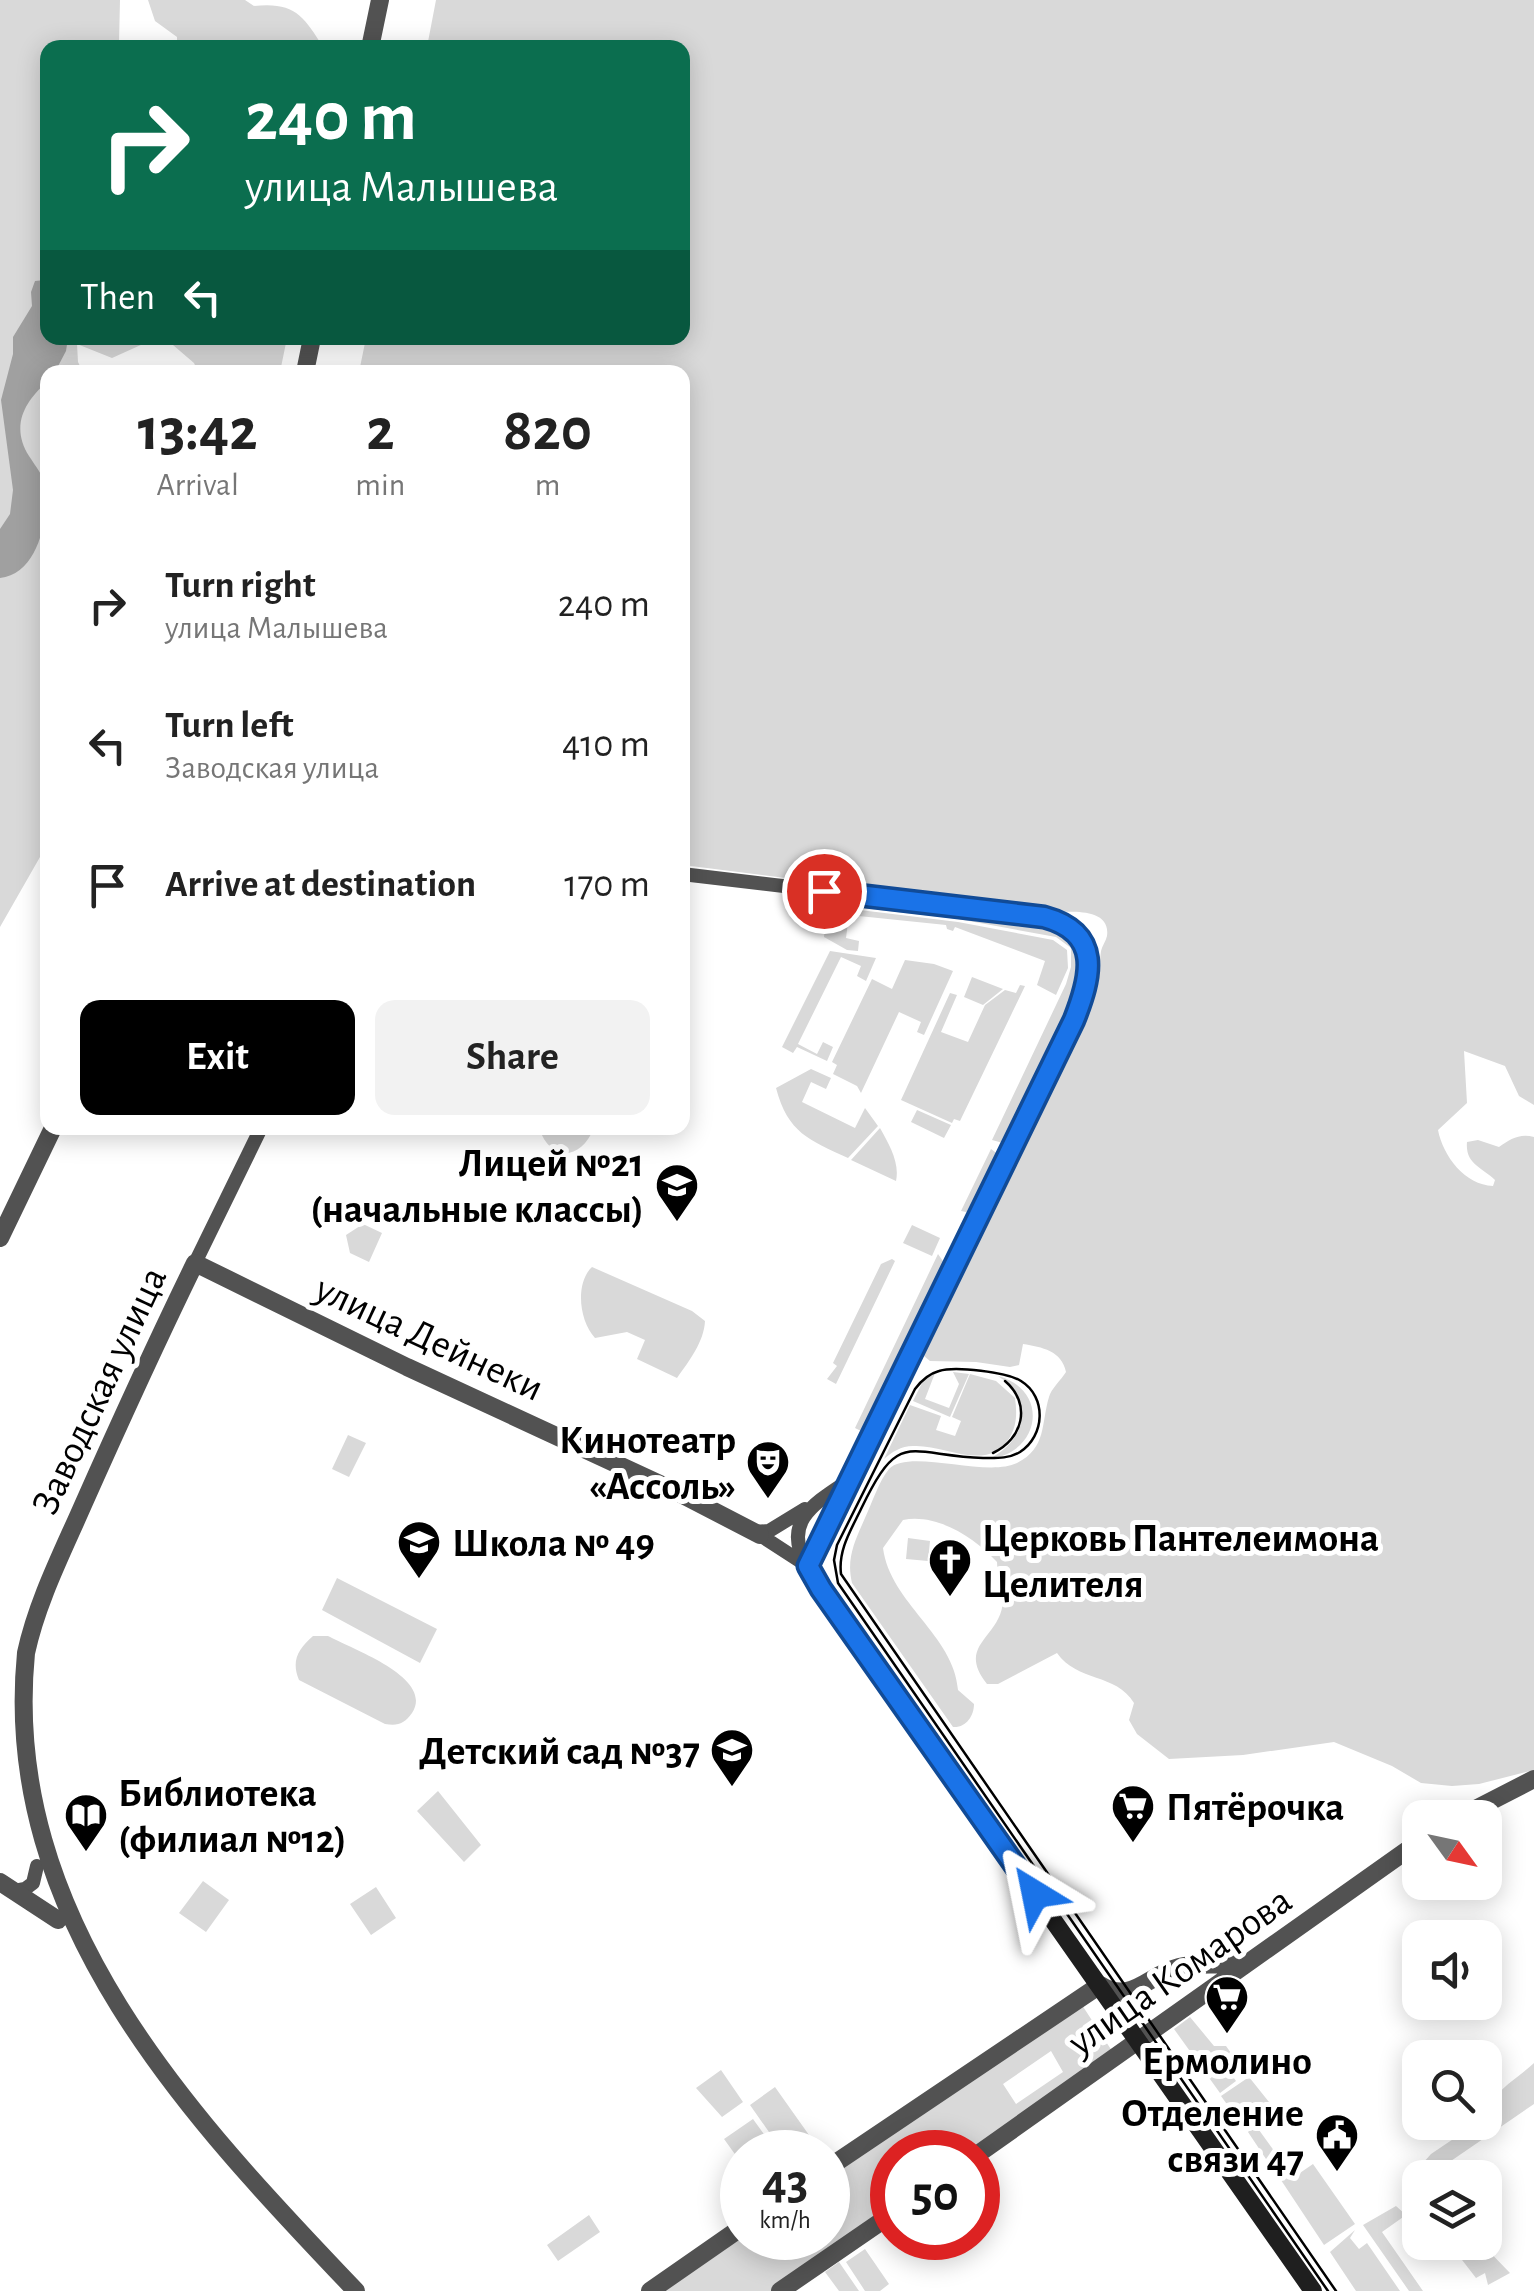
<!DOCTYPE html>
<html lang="en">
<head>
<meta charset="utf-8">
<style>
  :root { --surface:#fff; --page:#f2f2f2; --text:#222; --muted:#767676; --accent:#000 }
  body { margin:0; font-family:"Alegreya Sans",sans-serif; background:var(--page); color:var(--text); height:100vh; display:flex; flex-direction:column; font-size:38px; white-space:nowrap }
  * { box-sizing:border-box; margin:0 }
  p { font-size:32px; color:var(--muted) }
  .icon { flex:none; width:55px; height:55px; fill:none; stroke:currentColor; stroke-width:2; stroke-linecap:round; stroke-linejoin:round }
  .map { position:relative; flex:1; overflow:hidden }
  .panel { position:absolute; left:40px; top:365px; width:650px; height:770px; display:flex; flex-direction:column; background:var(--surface); border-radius:20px; box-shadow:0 5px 25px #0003 }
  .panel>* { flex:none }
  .hud { position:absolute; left:40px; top:40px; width:650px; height:305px; border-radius:20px; box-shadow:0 5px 25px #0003; background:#0b6e4f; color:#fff; overflow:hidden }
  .needle { width:65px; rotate:123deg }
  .buttons { position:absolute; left:1402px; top:1800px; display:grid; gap:20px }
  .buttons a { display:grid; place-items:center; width:100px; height:100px; border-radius:20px; background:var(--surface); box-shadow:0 5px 25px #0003; font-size:50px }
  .speed { position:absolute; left:720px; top:2130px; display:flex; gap:20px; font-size:50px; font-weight:700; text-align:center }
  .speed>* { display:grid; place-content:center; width:130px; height:130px; border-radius:50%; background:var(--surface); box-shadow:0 5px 25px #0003; line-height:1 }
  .speed small { font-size:25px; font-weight:400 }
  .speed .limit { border:15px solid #d22; background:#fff; color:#111 }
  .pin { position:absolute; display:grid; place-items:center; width:85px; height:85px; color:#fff; margin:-42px; border:5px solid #fff; border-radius:50%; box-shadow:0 2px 10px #0007 }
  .me { position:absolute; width:110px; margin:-55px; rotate:325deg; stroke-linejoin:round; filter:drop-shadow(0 0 8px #0008) }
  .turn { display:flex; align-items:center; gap:35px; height:210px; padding:0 40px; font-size:45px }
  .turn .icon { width:130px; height:130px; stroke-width:2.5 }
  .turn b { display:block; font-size:70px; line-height:85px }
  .then { display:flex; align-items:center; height:95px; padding:0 40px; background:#0003; gap:20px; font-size:38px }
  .eta { display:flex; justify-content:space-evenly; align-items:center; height:170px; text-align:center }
  .eta b { font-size:60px; font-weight:700; line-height:70px }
  .primary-button { display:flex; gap:20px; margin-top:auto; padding:20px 40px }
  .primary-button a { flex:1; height:115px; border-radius:20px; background:var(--accent); color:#fff; font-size:40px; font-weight:700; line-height:115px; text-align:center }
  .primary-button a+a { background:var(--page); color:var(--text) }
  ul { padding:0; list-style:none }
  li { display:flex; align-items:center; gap:30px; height:140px; padding:0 40px }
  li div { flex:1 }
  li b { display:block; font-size:38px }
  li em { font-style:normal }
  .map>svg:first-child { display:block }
  .green { fill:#d9d9d9; fill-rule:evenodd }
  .water { fill:#a0a0a0 }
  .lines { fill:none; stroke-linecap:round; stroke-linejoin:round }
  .minor { stroke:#525252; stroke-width:14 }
  .tertiary { stroke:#525252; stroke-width:18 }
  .secondary { stroke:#1f1f1f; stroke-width:18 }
  .tram { stroke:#000; stroke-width:2.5 }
  .route-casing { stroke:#114b97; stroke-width:25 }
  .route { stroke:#1a73e8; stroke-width:18 }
  .labels { text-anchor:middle; stroke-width:10; stroke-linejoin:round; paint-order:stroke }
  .poi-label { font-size:40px; font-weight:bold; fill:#000; stroke:#fff; text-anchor:end }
  .street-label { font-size:40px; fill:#000; stroke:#fff }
</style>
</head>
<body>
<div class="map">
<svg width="1534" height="2291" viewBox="0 0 1534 2291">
  <rect width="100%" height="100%" fill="#fff"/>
  <path class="green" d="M 0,0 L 120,0 L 119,43 L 122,47 L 48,48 L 48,338 L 287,338 L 280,372 L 198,372 L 194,363 L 173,345 L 143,344 L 112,358 L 77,344 L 78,362 L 83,372 L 48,372 L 47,835 L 40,857 L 0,927 Z
    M 148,0 L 245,0 L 254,6 C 294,2 303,15 323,47 L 177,47 L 177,37 L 155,21 Z
    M 436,0 L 1534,0 L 1534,1105 L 1519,1096 L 1505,1066 L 1464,1051 L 1467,1103 L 1438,1130 C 1443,1156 1465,1185 1493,1186 L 1495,1180 C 1482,1167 1465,1164 1467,1142 L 1478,1140 L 1499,1147 C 1510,1139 1520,1133 1534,1137 L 1534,1770 L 1479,1784 L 1452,1786 L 1421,1783 L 1392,1766 L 1334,1742 L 1243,1755 L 1169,1759 L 1137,1734 L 1129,1720 L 1134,1703 C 1116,1673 1077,1682 1057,1653 L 998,1684 L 987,1684 C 955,1644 1002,1638 1003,1600 C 1004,1590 997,1574 997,1562 C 975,1538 937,1513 903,1520 L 883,1548 C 890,1603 954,1635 958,1690 L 974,1704 C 974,1716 966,1728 953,1727 L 852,1583 C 846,1558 855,1541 865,1518 C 872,1503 879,1481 889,1469 C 909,1448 986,1478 1017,1463 C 1047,1448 1041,1423 1049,1397 C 1051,1389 1061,1380 1066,1372 C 1062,1351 1042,1347 1023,1344 L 1019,1365 L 1010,1367 L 976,1362 L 930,1361 L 924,1356 L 925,1347 L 1098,985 C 1100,974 1099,963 1101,951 C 1102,946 1106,941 1107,936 C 1111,907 1070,912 1053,912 L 683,865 L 682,372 L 359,372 L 366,338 L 682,338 L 682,48 L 427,47 Z
    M 827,900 C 867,902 1061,915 1077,947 C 1084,961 1078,979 1075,993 L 1003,1143 L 992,1140 L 1066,984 L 1071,967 L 1071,948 L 1056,937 L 958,919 L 827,904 Z
    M 827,906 L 958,922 L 1053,940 L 1067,950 L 1068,968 L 1056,995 L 1037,985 L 1045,961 L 955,927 L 953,931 L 947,929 L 946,925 L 849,915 L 846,938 L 859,941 L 858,951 L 847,950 L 824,937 Z
    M 830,951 L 876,958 L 866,981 L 857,976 L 861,966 L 841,957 L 798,1044 L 817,1054 L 823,1042 L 833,1047 L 827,1061 L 797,1047 L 793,1053 L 782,1047 Z
    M 905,960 L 934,964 L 953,971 L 924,1035 L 917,1032 L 921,1022 L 899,1012 L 861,1093 L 857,1086 L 833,1074 L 837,1065 L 832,1062 L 872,979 L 892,989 Z
    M 972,977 L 1003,989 L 983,1005 L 964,997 Z
    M 1020,985 L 1025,986 L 960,1121 L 954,1119 L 952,1123 L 901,1100 L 950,993 L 957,995 L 941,1032 L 968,1042 L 985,1005 L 1005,990 L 1016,993 Z
    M 811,1069 L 831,1078 L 826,1089 L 811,1082 L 802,1102 L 855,1128 L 865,1108 L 878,1126 L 848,1158 C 809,1140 788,1133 776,1088 Z
    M 917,1110 L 951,1125 L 944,1138 L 911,1122 Z
    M 539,1128 L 594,1128 C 581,1160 551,1163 539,1128 Z
    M 880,1128 C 889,1144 900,1163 896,1181 L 851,1160 Z
    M 991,1149 L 999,1155 L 971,1213 L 961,1211 Z
    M 363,1224 L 382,1233 L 369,1262 L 350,1253 L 346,1235 Z
    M 912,1225 L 940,1238 L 932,1256 L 903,1243 Z
    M 938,1254 L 947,1267 L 867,1434 L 855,1428 Z
    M 892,1259 L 895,1261 L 836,1384 L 827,1379 L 837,1366 L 833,1363 L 881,1264 Z
    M 592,1267 L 692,1311 L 705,1321 C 704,1342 689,1361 677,1378 L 637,1359 L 645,1340 L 627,1332 L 595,1338 C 579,1321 575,1283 592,1267 Z
    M 953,1372 L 969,1374 L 950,1417 L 913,1401 L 924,1379 L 935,1373 L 925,1399 L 949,1408 L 959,1384 Z
    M 970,1374 L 996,1381 L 1015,1398 C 1017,1412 1017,1425 1010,1437 C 988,1474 945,1444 913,1446 C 901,1446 892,1452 884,1459 L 910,1405 L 941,1416 L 936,1430 L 955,1436 L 961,1421 L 952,1417 Z
    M 998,1376 C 1050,1390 1041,1453 989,1459 C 1027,1440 1035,1400 998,1376 Z
    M 348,1435 L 366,1443 L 349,1477 L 332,1469 Z
    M 908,1538 L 930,1541 L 928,1561 L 906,1559 Z
    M 337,1578 L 437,1629 L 420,1663 L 322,1610 Z
    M 313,1636 L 328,1636 C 352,1649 435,1678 412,1713 C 404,1724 398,1726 385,1724 L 299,1680 C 291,1661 298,1649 313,1636 Z
    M 438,1791 L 481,1845 L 464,1862 L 417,1811 Z
    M 203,1881 L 229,1900 L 206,1932 L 179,1913 Z
    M 376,1887 L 396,1918 L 371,1935 L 350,1904 Z
    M 1080,2002 L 1114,2054 L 974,2152 L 892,2152 L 892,2210 L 777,2291 L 662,2291 L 742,2235 L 828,2238 L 828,2177 ZM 1051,2051 L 1063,2072 L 1016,2104 L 1003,2084 Z
    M 1190,2017 L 1214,2046 L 1226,2046 L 1231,2053 L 1221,2060 L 1236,2081 L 1220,2093 L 1174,2029 Z
    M 1534,2063 L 1534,2104 L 1429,2176 L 1423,2163 L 1431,2154 L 1477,2123 L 1485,2122 C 1485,2095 1516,2080 1534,2063 Z
    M 721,2070 L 743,2102 L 722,2117 L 696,2088 Z
    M 1249,2077 L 1273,2107 L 1244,2128 L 1221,2096 Z
    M 775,2087 L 821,2152 L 783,2152 L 750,2105 Z
    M 753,2119 L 777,2152 L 742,2152 L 742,2164 L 724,2139 Z
    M 1252,2128 L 1259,2130 L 1275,2152 L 1273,2161 L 1266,2159 L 1248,2132 Z
    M 1313,2164 L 1355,2224 L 1324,2245 L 1275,2171 L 1277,2166 L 1283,2165 L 1294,2177 Z
    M 1396,2206 L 1406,2215 L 1382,2232 L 1423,2291 L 1409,2291 L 1363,2225 Z
    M 589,2215 L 600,2232 L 558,2261 L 547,2245 Z
    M 1355,2230 L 1350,2238 L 1359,2249 L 1367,2243 L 1400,2291 L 1356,2291 L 1330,2252 Z
    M 1450,2243 L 1481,2243 L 1510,2273 L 1488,2285 L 1485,2273 L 1476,2278 L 1459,2256 L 1463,2252 Z
    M 865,2249 L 889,2284 L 880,2291 L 865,2291 L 846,2262 Z
    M 839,2262 L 859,2291 L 839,2291 L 825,2272 Z"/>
  <path class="water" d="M 45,280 L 48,338 L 68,338 L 66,351 L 55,372 L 48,372 L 47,382 C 25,401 10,426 29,456 C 36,467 45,477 46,490 C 48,522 37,574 0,578 L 0,529 L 10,514 L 13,490 L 1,400 L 13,354 L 13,337 L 32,306 L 31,292 L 35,281 Z"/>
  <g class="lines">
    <path class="minor" d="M 682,874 L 1045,917 C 1103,933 1091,976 1074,1020 L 807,1565
      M 195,1263 L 261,1128
      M 753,1532 L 769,1531 L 805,1509
      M 760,1535 L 806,1565
      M 807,1565 C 781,1522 815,1503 848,1481
      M 14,1891 L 25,1889 L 33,1883 L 37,1866"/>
    <path class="tertiary" d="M 370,48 L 380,0
      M 305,372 L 312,338
      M 0,1238 L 53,1128
      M 1458,1818 L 1534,1779
      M 0,1882 L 58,1920
      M 978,2154 L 1420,1841
      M 828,2168 L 1100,1985 C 1132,2005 1149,1974 1179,1967 C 1199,1962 1223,1966 1243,1964
      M 356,2291 C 191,2118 0,1918 26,1653 C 37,1602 62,1553 83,1505 C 119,1424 156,1343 195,1263 L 407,1367 L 677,1492 L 760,1535
      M 650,2291 L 742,2227
      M 780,2291 L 892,2214"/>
    <path class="secondary" d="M 807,1565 L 821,1589 L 1313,2291"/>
    <path class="tram" d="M 993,1453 C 1023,1439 1032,1404 1005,1381
      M 1328,2291 L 838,1583 L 834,1560 L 837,1545 L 915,1389 C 921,1381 928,1374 939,1371 C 955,1366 1007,1372 1021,1381 C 1047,1397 1045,1436 1020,1452 C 1008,1459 996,1458 983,1458 C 906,1455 900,1428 861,1509 C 851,1530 838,1550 841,1574 L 1336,2291"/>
  </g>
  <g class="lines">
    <g class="route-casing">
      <path id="route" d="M 824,891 L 1044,917 C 1103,933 1091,977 1074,1020 L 808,1566 L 821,1589 L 1035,1894"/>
    </g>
    <use href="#route" class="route"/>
  </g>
  <defs>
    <g id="school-pin" transform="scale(2.25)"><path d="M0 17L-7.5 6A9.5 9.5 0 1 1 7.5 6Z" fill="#000" stroke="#fff"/><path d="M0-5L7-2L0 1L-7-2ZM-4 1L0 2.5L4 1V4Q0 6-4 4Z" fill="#fff"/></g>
    <g id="theatre-pin" transform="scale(2.25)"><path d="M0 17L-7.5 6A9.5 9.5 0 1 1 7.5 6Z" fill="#000" stroke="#fff"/><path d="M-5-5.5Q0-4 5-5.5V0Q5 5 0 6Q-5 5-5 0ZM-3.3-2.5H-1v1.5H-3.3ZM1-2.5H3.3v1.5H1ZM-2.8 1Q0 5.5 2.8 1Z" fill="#fff"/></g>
    <g id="church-pin" transform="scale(2.25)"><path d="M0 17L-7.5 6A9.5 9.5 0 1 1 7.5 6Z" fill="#000" stroke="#fff"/><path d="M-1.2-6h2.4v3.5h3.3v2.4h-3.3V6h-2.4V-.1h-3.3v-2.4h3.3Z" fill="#fff"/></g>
    <g id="supermarket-pin" transform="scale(2.25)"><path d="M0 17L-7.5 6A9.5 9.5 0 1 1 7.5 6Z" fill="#000" stroke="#fff"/><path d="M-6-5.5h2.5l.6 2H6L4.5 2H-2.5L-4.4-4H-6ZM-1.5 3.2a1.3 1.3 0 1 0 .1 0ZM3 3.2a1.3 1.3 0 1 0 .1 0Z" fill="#fff"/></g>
    <g id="library-pin" transform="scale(2.25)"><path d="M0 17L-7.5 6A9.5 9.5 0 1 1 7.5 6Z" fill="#000" stroke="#fff"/><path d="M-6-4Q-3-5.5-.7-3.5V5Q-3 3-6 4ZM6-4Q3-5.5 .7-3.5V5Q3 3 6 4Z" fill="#fff"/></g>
    <g id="civic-pin" transform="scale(2.25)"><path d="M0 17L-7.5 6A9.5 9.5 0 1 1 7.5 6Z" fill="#000" stroke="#fff"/><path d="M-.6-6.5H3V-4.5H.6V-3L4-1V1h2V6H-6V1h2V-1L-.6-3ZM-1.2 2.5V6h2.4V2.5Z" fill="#fff"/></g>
  </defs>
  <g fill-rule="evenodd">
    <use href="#school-pin" x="677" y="1185"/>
    <use href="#theatre-pin" x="768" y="1462"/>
    <use href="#school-pin" x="419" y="1542"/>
    <use href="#church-pin" x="950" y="1560"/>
    <use href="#school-pin" x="732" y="1750"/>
    <use href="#supermarket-pin" x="1133" y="1806"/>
    <use href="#library-pin" x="86" y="1815"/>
    <use href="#supermarket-pin" x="1227" y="1997"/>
    <use href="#civic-pin" x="1337" y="2135"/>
  </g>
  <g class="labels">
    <g class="poi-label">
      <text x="644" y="1176">Лицей №21<tspan x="644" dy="46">(начальные классы)</tspan></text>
      <text x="736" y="1453">Кинотеатр<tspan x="736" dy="46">«Ассоль»</tspan></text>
      <text x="982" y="1551" text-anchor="start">Церковь Пантелеимона<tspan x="982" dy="46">Целителя</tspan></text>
      <text x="452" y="1556" text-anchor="start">Школа № 49</text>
      <text x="700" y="1764">Детский сад №37</text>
      <text x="118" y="1806" text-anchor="start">Библиотека<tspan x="118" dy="46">(филиал №12)</tspan></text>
      <text x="1166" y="1820" text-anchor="start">Пятёрочка</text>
      <text x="1227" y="2074" text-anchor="middle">Ермолино</text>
      <text x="1304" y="2126">Отделение<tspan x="1304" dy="46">связи 47</tspan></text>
    </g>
    <g class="street-label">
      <text transform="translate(430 1337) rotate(25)" y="14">улица Дейнеки</text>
      <text transform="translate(98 1390) rotate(-65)" y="14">Заводская улица</text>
      <text transform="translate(1179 1970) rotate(-35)" y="14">улица Комарова</text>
    </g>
  </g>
</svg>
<div class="buttons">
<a><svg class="needle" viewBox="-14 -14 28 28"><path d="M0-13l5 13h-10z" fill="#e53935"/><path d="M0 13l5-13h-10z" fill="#767676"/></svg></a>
<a><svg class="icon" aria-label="sound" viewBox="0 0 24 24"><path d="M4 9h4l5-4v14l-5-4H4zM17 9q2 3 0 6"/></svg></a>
<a><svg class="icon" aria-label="search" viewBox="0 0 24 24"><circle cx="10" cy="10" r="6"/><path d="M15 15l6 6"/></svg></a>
<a><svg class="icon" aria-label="layers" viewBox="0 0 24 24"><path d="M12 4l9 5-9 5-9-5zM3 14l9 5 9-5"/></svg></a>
</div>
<div class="speed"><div>43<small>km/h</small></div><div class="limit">50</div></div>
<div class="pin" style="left:824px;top:891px;background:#d93025"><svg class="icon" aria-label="arrive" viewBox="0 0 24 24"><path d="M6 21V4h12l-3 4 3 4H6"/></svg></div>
<svg class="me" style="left:1035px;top:1894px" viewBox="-20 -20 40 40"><path d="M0-17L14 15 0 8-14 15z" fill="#1a73e8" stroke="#fff" stroke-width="4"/></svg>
<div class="hud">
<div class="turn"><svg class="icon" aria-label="right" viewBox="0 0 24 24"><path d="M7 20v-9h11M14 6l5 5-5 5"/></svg><div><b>240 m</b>улица Малышева</div></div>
<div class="then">Then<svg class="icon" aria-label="left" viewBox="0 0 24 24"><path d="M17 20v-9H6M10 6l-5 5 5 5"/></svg></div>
</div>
<section class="panel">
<div class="eta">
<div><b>13:42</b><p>Arrival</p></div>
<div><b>2</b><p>min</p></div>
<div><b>820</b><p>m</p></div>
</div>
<ul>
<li><svg class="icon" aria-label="right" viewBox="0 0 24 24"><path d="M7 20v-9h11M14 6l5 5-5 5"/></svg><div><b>Turn right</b><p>улица Малышева</p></div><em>240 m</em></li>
<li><svg class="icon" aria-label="left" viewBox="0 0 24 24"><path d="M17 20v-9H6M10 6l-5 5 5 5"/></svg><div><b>Turn left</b><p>Заводская улица</p></div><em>410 m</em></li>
<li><svg class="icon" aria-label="arrive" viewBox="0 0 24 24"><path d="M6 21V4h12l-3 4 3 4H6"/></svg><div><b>Arrive at destination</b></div><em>170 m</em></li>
</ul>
<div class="primary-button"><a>Exit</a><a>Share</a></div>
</section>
</div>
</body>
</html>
